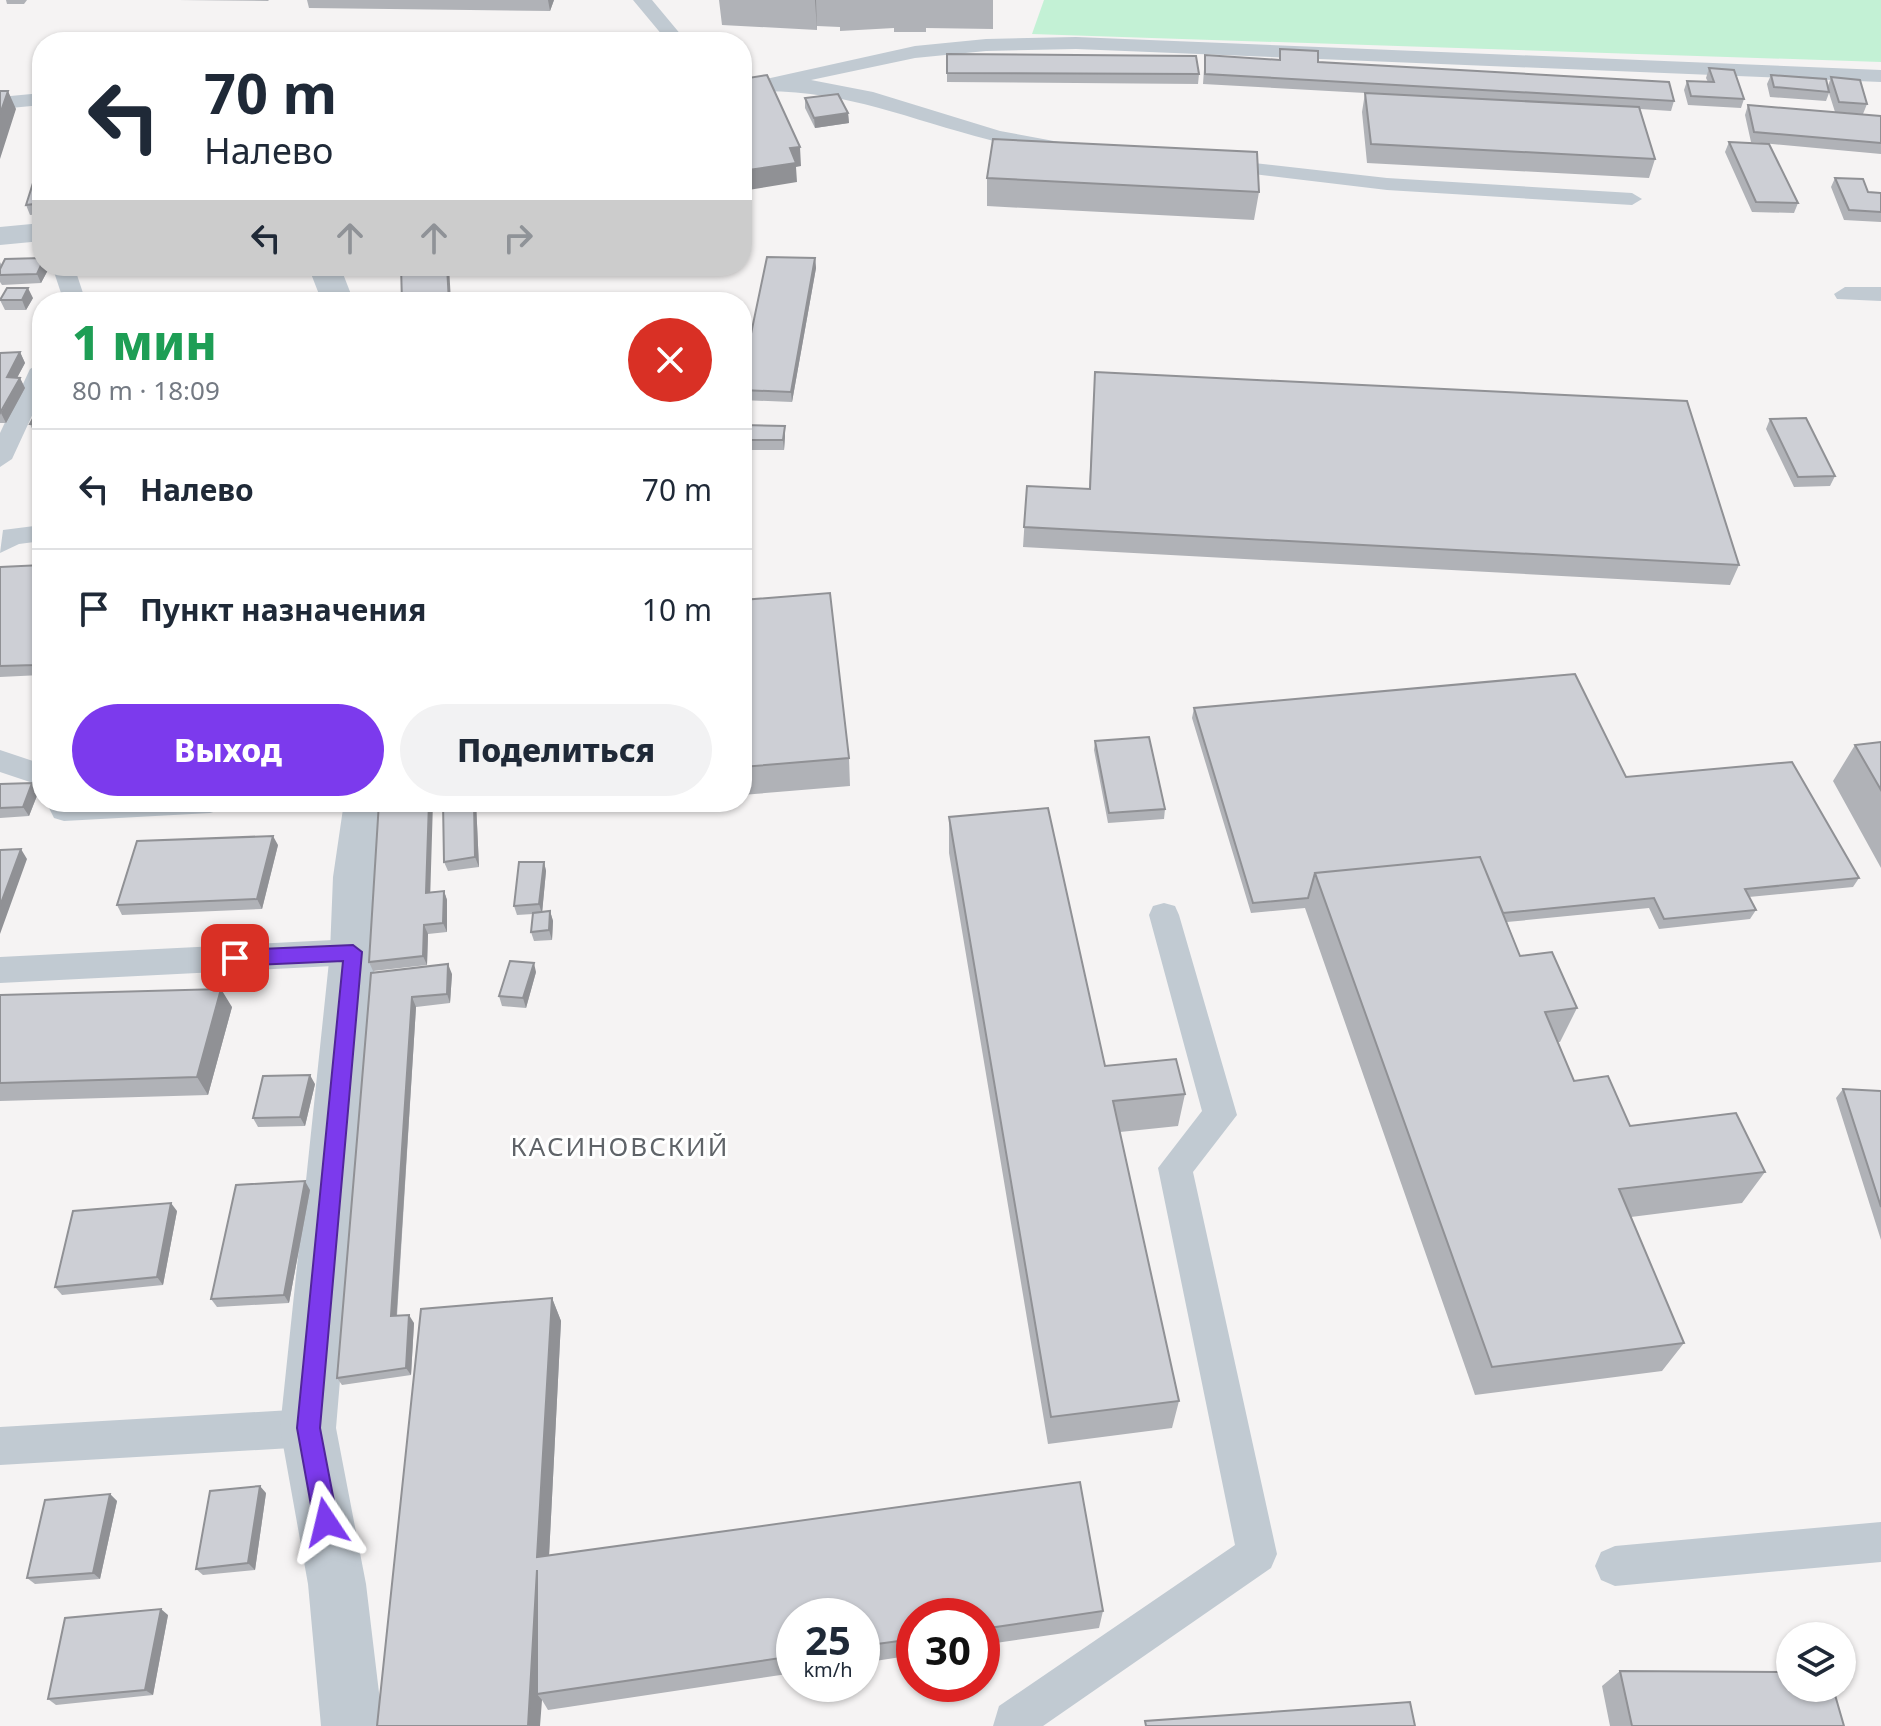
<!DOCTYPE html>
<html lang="ru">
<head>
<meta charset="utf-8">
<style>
  :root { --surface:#fff; --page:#f2f2f3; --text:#1f2937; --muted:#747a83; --line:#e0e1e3; --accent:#7c3aed }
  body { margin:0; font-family:"Noto Sans",sans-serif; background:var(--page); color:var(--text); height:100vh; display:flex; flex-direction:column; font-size:30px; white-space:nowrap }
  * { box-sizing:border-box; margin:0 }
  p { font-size:26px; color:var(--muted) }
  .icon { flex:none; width:44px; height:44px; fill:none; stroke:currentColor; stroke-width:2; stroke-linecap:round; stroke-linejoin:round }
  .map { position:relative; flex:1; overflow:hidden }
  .sheet { position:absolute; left:32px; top:292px; width:720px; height:520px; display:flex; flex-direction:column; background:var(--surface); border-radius:32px; box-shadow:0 2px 6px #0004 }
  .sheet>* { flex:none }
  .hud { position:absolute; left:32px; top:32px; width:720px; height:244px; border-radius:32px; box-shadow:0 2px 6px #0004; background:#fff; color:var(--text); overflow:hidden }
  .tools { position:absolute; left:1776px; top:1622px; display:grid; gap:16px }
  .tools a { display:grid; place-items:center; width:80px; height:80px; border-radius:50%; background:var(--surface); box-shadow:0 2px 6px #0004; font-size:40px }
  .speed { position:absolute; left:776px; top:1598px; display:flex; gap:16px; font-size:40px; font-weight:700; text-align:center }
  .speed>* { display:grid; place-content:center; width:104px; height:104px; border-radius:50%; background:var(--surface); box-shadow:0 2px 6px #0004; line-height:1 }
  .speed small { font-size:20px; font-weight:400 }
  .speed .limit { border:12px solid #d22; background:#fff; color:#111 }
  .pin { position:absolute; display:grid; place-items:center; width:68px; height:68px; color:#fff; margin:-34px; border-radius:16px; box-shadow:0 4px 12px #0006 }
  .me { position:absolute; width:88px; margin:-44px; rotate:350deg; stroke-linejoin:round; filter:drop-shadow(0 0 6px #0008) }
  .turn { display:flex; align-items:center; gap:28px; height:168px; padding:0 40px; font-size:36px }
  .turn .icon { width:104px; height:104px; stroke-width:2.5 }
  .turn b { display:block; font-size:56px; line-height:68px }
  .lanes { display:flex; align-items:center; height:76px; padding:0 40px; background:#0003; justify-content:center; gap:40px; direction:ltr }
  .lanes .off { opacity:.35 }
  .round { display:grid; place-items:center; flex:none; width:84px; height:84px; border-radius:42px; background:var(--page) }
  .headline { display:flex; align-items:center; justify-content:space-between; height:136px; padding:0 40px }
  h1 { font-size:48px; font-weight:800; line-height:60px; color:#1e9e55 }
  .action { display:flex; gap:16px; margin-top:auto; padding:16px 40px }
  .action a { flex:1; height:92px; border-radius:48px; background:var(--accent); color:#fff; font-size:32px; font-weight:800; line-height:92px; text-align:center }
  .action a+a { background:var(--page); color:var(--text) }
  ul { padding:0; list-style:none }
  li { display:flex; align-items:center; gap:24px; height:120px; padding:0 40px; border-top:2px solid var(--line) }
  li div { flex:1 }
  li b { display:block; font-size:30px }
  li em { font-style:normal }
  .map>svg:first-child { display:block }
  .green { fill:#c3f1d5 }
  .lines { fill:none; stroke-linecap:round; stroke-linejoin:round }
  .lane { fill:#c1cad2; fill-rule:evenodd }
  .street { fill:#c1cad2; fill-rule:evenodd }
  .wall { fill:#b0b2b7 }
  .shaded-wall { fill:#909195 }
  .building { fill:#cdcfd5; stroke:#909195; stroke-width:2 }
  .route { fill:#7c3aed; stroke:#51269a; stroke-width:2 }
  .labels { text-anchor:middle; stroke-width:6; stroke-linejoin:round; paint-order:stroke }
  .quarter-label { font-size:26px; letter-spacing:2px; fill:#5f6368; stroke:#fff }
</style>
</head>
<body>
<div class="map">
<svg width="1881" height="1726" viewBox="0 0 1881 1726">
  <rect width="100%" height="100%" fill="#f5f3f3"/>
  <path class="green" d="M 1044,0 L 1881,0 L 1881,62 L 1032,34 Z"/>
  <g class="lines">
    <path class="lane" d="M 633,0 L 652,0 L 687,42 L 668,42 Z
      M 1076,37 L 1881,70 L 1881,82 L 1076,49 L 986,51 L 915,58 L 811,80 L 873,92 L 1000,131 L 1070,144 L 1073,148 L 1063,154 C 1039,150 1014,147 990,140 C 900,117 838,86 742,92 L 742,80 L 766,79 L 915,46 L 986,39 Z
      M 42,93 L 42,105 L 0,109 L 0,97 Z
      M 1218,159 L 1387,178 L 1632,193 L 1642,199 L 1632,205 L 1387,190 L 1211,169 L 1208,165 L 1211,161 Z
      M 52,266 L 74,266 L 83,293 L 80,302 L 58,302 L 61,293 Z
      M 1845,287 L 1881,287 L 1881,301 L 1837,299 L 1834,294 Z
      M 42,362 L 42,394 L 12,459 L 0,467 L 0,433 L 30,369 Z
      M 42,525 L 42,541 L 19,544 L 0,553 L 3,530 Z
      M 0,750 L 42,764 L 42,786 L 0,772 Z
      M 46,802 L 225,802 L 220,810 L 210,813 L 64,821 L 54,818 Z
      M 1164,903 L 1175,906 L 1179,915 L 1237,1115 L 1193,1172 L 1277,1554 L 1271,1568 L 1043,1726 L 993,1726 L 999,1706 L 1235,1545 L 1158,1168 L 1202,1111 L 1149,915 L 1153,906 Z
      M 353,939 L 364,943 L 369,952 L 364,961 L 353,965 L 0,983 L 0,957 Z
      M 308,1409 L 321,1415 L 327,1428 L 321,1441 L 308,1447 L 0,1465 L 0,1427 Z
      M 1881,1522 L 1881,1562 L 1615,1586 L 1601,1580 L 1595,1566 L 1601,1552 L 1615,1546 Z"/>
    <path class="street" d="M 42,223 L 42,241 L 0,245 L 0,227 Z
      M 308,266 L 340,266 L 354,302 L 322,302 Z
      M 344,802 L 386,802 L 377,877 L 376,952 L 336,1428 L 366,1584 L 383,1726 L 321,1726 L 308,1584 L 280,1428 L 330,952 L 333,877 Z"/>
  </g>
  <path class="wall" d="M 6,0 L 27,0 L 24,4 L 7,4 Z
    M 178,0 L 269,0 L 268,1 Z
    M 307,0 L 554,0 L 550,11 L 309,8 Z
    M 719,0 L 993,0 L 993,29 L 926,28 L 926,32 L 894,32 L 894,28 L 840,31 L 840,27 L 817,26 L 817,30 L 722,25 Z
    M 1280,49 L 1318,62 L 1674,101 L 1671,111 L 1640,109 L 1655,159 L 1649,178 L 1367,163 L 1362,112 L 1365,93 L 1203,84 L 1205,55 L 1279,60 Z
    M 947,54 L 1199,74 L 1198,84 L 947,82 Z
    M 1709,68 L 1744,99 L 1741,108 L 1688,105 L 1684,90 L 1687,81 L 1708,82 L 1706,78 Z
    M 1771,75 L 1828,86 L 1831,77 L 1867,104 L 1863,114 L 1835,112 L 1829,93 L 1826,101 L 1770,97 L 1767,84 Z
    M 805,98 L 848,113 L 849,123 L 815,128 L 805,108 Z
    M 1748,105 L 1881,116 L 1881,154 L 1751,142 L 1745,115 Z
    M 1729,142 L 1798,203 L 1794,213 L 1752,212 L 1725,152 Z
    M 42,161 L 42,214 L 30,215 L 26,205 Z
    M 987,178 L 1259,192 L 1254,220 L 987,206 Z
    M 1835,178 L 1868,192 L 1881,193 L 1881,222 L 1844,220 L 1831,187 Z
    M 815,258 L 816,268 L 792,402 L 742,400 L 742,377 Z
    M 0,262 L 2,266 L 48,266 L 49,268 L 41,283 L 2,285 L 0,282 Z
    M 70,266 L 122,266 L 120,272 L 74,275 Z
    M 33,298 L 26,310 L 5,310 L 0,300 Z
    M 20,352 L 25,363 L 17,378 L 20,378 L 25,388 L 6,423 L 0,423 L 0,353 Z
    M 1095,372 L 1739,565 L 1730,585 L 1023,547 L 1027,486 L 1089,489 Z
    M 42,402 L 42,435 L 35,435 L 30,424 Z
    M 1770,419 L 1835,476 L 1830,486 L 1794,487 L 1766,429 Z
    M 742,425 L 785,426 L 785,436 L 784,450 L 742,450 Z
    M 42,565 L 42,672 L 41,675 L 0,677 L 0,567 Z
    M 742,600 L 849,758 L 850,786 L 742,795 Z
    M 1194,708 L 1626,777 L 1859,878 L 1853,887 L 1749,897 L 1756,910 L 1750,919 L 1659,929 L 1649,908 L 1507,922 L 1520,956 L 1577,1008 L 1560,1042 L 1557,1042 L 1574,1081 L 1630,1126 L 1765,1172 L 1742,1203 L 1631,1217 L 1684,1343 L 1662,1371 L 1475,1395 L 1305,908 L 1251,913 L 1192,718 Z
    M 1095,741 L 1165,809 L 1164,819 L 1108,823 L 1094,750 Z
    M 1881,742 L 1881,868 L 1833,781 L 1855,745 Z
    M 32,783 L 38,793 L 29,816 L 0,818 L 0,784 Z
    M 443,802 L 476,802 L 479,867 L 448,871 L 444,862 Z
    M 949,817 L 1105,1066 L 1185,1094 L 1178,1126 L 1120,1132 L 1179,1401 L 1172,1428 L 1048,1444 L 949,853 Z
    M 278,845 L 262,909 L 122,915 L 117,905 Z
    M 544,862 L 546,871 L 542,912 L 550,911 L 553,921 L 552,940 L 534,941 L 531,932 L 533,914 L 517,915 L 514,906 Z
    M 444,891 L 447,900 L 447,932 L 428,934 L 427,965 L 373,971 L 369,962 L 430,892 Z
    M 536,972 L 526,1008 L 502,1006 L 499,996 Z
    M 371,973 L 452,974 L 450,1003 L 416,1007 L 397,1316 L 414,1323 L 411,1375 L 342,1385 L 337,1378 Z
    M 0,995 L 232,1007 L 208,1095 L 0,1101 Z
    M 315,1084 L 305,1126 L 258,1127 L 253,1118 Z
    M 1843,1089 L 1881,1091 L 1881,1240 L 1836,1098 Z
    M 310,1190 L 289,1303 L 217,1307 L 211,1299 Z
    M 177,1211 L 163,1285 L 62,1295 L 55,1287 Z
    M 552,1298 L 561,1321 L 549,1556 L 1103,1611 L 1099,1628 L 982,1645 L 982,1616 L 914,1616 L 914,1655 L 862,1663 L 862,1616 L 794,1616 L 794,1673 L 548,1710 L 542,1700 L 377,1726 Z
    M 266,1493 L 255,1570 L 203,1575 L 196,1569 Z
    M 110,1494 L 117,1501 L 100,1579 L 35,1584 L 27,1578 Z
    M 168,1615 L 153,1695 L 56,1705 L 48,1699 Z
    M 1620,1671 L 1844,1726 L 1610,1726 L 1602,1686 Z"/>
  <path class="shaded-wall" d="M 548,0 L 554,0 L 550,11 Z
    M 815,0 L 816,0 L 817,30 Z
    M 8,91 L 16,109 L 0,159 L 0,114 Z
    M 848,113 L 849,123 L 815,128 L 814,118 Z
    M 800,147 L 801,166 L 796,167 L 797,182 L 742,191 L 742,171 L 790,148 Z
    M 815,258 L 816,268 L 792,402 L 791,392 Z
    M 42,263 L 42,266 L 48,266 L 49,268 L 41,283 L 37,274 Z
    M 447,266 L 449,266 L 451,302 L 449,302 Z
    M 28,288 L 33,298 L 26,310 L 22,300 Z
    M 20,352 L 25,363 L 12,387 L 7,377 Z
    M 20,378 L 25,388 L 6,423 L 1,413 Z
    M 785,426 L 785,436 L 784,450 L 783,440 Z
    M 42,648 L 42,672 L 41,675 L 35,665 Z
    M 32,783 L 38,793 L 29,816 L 23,807 Z
    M 429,802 L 433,802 L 430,902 L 426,893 Z
    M 474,802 L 476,802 L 479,867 L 475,857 Z
    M 273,836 L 278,845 L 262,909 L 257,899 Z
    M 21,849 L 27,859 L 0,934 L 0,906 Z
    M 544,862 L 546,871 L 542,914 L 539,904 Z
    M 444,891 L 447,900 L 447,932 L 443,923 Z
    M 550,911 L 553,921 L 552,940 L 549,930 Z
    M 424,925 L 428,934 L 427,965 L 423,956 Z
    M 534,963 L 536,972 L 526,1008 L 523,998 Z
    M 448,964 L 452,974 L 450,1003 L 447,994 Z
    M 221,989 L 232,1007 L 208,1095 L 197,1077 Z
    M 412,997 L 416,1007 L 396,1324 L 391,1316 Z
    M 310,1075 L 315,1084 L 305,1126 L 300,1117 Z
    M 305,1181 L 310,1190 L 289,1303 L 284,1295 Z
    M 171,1203 L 177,1211 L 163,1285 L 157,1277 Z
    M 552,1298 L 561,1321 L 548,1576 L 537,1557 Z
    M 409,1315 L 414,1323 L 411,1375 L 406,1368 Z
    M 260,1486 L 266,1493 L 255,1570 L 248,1563 Z
    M 110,1494 L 117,1501 L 100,1579 L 93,1573 Z
    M 537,1570 L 537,1694 L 542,1700 L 540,1726 L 528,1726 Z
    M 161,1609 L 168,1615 L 153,1695 L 145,1690 Z"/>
  <path class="building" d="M 1280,49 L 1318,51 L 1318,62 L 1669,82 L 1674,101 L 1205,74 L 1205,55 L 1280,60 Z
    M 947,54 L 1196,56 L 1199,74 L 947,73 Z
    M 1709,68 L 1734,70 L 1744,99 L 1691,96 L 1687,81 L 1714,82 Z
    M 767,75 L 800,147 L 790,148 L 796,163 L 742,171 L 742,79 Z
    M 1771,75 L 1826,79 L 1829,92 L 1774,87 Z
    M 1831,77 L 1860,80 L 1867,104 L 1839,102 Z
    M 0,91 L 8,91 L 0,114 Z
    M 1365,93 L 1639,107 L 1655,159 L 1371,144 Z
    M 838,94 L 848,113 L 814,118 L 805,98 Z
    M 1748,105 L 1881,116 L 1881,143 L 1754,132 Z
    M 993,139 L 1257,152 L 1259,192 L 987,178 Z
    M 1729,142 L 1769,144 L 1798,203 L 1756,202 Z
    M 40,161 L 42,161 L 42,203 L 26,205 Z
    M 1835,178 L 1863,179 L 1868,192 L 1881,193 L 1881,212 L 1849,210 Z
    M 767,257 L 815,258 L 791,392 L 742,390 L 742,377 Z
    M 42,258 L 42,263 L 37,274 L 0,275 L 0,269 L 5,259 Z
    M 401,266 L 447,266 L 449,302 L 402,302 Z
    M 7,288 L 28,288 L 22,300 L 0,300 Z
    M 20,352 L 7,377 L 20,378 L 0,413 L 0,353 Z
    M 1095,372 L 1687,401 L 1739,565 L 1024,527 L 1027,486 L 1090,489 Z
    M 42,402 L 42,424 L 30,424 Z
    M 1806,418 L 1835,476 L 1798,477 L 1770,419 Z
    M 742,425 L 785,426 L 783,440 L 742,440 Z
    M 42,565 L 42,648 L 35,665 L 0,666 L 0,567 Z
    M 830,593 L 849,758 L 742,767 L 742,600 Z
    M 1575,674 L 1626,777 L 1792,762 L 1859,878 L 1745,889 L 1756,910 L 1664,919 L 1654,898 L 1503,913 L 1480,857 L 1315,873 L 1308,898 L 1253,903 L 1194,708 Z
    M 1149,737 L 1165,809 L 1109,813 L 1095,741 Z
    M 1881,742 L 1881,790 L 1855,745 Z
    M 32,783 L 23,807 L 0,808 L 0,784 Z
    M 379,802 L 429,802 L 426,893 L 444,891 L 443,923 L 424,925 L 423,956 L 369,962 Z
    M 443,802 L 474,802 L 475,857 L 444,862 Z
    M 1048,808 L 1105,1066 L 1176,1059 L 1185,1094 L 1113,1101 L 1179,1401 L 1051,1417 L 949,817 Z
    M 273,836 L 257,899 L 117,905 L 137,841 Z
    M 21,849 L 0,906 L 0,850 Z
    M 1480,857 L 1520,956 L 1552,952 L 1577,1008 L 1545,1012 L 1574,1081 L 1608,1076 L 1630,1126 L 1736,1113 L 1765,1172 L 1619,1189 L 1684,1343 L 1492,1367 L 1315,873 Z
    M 519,862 L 544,862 L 539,904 L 514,906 Z
    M 550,911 L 549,930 L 531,932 L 533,913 Z
    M 510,961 L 534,963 L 523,998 L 499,996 Z
    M 448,964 L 447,994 L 412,997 L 391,1316 L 409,1315 L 406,1368 L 337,1378 L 371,973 Z
    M 221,989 L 197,1077 L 0,1083 L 0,995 Z
    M 310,1075 L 300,1117 L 253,1118 L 263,1076 Z
    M 1843,1089 L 1881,1091 L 1881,1207 Z
    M 305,1181 L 284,1295 L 211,1299 L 236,1185 Z
    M 171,1203 L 157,1277 L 55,1287 L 73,1211 Z
    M 552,1298 L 537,1557 L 1080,1482 L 1103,1611 L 982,1629 L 982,1616 L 914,1616 L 914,1639 L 862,1646 L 862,1616 L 794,1616 L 794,1656 L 537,1694 L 537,1570 L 528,1726 L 377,1726 L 421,1309 Z
    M 260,1486 L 248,1563 L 196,1569 L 210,1491 Z
    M 110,1494 L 93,1573 L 27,1578 L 45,1500 Z
    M 161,1609 L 145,1690 L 48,1699 L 65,1618 Z
    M 1620,1671 L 1790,1672 L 1790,1688 L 1833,1688 L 1844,1726 L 1632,1726 Z
    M 1410,1702 L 1415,1726 L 1146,1726 L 1145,1721 Z"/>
  <path class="route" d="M 353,945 L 362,952 L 320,1428 L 338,1522 L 334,1530 L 326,1534 L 317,1530 L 314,1522 L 297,1428 L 343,961 L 235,966 L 226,958 L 235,950 Z"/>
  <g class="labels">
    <g class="quarter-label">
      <text x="620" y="1156">КАСИНОВСКИЙ</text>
    </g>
  </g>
</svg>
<div class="tools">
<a><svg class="icon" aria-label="layers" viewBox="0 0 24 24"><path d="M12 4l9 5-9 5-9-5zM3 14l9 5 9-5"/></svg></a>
</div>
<div class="speed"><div>25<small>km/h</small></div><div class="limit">30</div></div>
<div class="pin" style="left:235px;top:958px;background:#d93025"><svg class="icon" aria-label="arrive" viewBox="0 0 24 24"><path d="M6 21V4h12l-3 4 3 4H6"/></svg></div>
<svg class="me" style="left:326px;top:1522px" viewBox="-20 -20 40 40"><path d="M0-17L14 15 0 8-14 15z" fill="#7c3aed" stroke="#fff" stroke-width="4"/></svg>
<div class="hud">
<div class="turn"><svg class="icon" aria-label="left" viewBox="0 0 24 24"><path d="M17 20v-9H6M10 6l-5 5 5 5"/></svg><div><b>70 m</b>Налево</div></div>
<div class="lanes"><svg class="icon" aria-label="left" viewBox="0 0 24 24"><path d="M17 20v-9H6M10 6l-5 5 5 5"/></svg><svg class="icon off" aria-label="ahead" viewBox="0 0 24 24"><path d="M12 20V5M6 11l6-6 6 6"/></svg><svg class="icon off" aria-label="ahead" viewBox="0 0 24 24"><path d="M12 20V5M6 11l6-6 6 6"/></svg><svg class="icon off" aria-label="right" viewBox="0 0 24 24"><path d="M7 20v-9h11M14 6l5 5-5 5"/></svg></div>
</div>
<section class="sheet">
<div class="headline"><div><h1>1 мин</h1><p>80 m · 18:09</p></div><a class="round" style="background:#d93025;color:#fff"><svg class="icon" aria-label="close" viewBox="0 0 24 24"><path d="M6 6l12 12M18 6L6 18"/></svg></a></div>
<ul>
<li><svg class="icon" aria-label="left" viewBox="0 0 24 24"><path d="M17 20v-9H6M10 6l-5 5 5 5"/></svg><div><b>Налево</b></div><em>70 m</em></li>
<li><svg class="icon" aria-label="arrive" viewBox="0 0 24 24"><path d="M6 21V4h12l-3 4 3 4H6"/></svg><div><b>Пункт назначения</b></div><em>10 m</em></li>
</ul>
<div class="action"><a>Выход</a><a>Поделиться</a></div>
</section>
</div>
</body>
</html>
